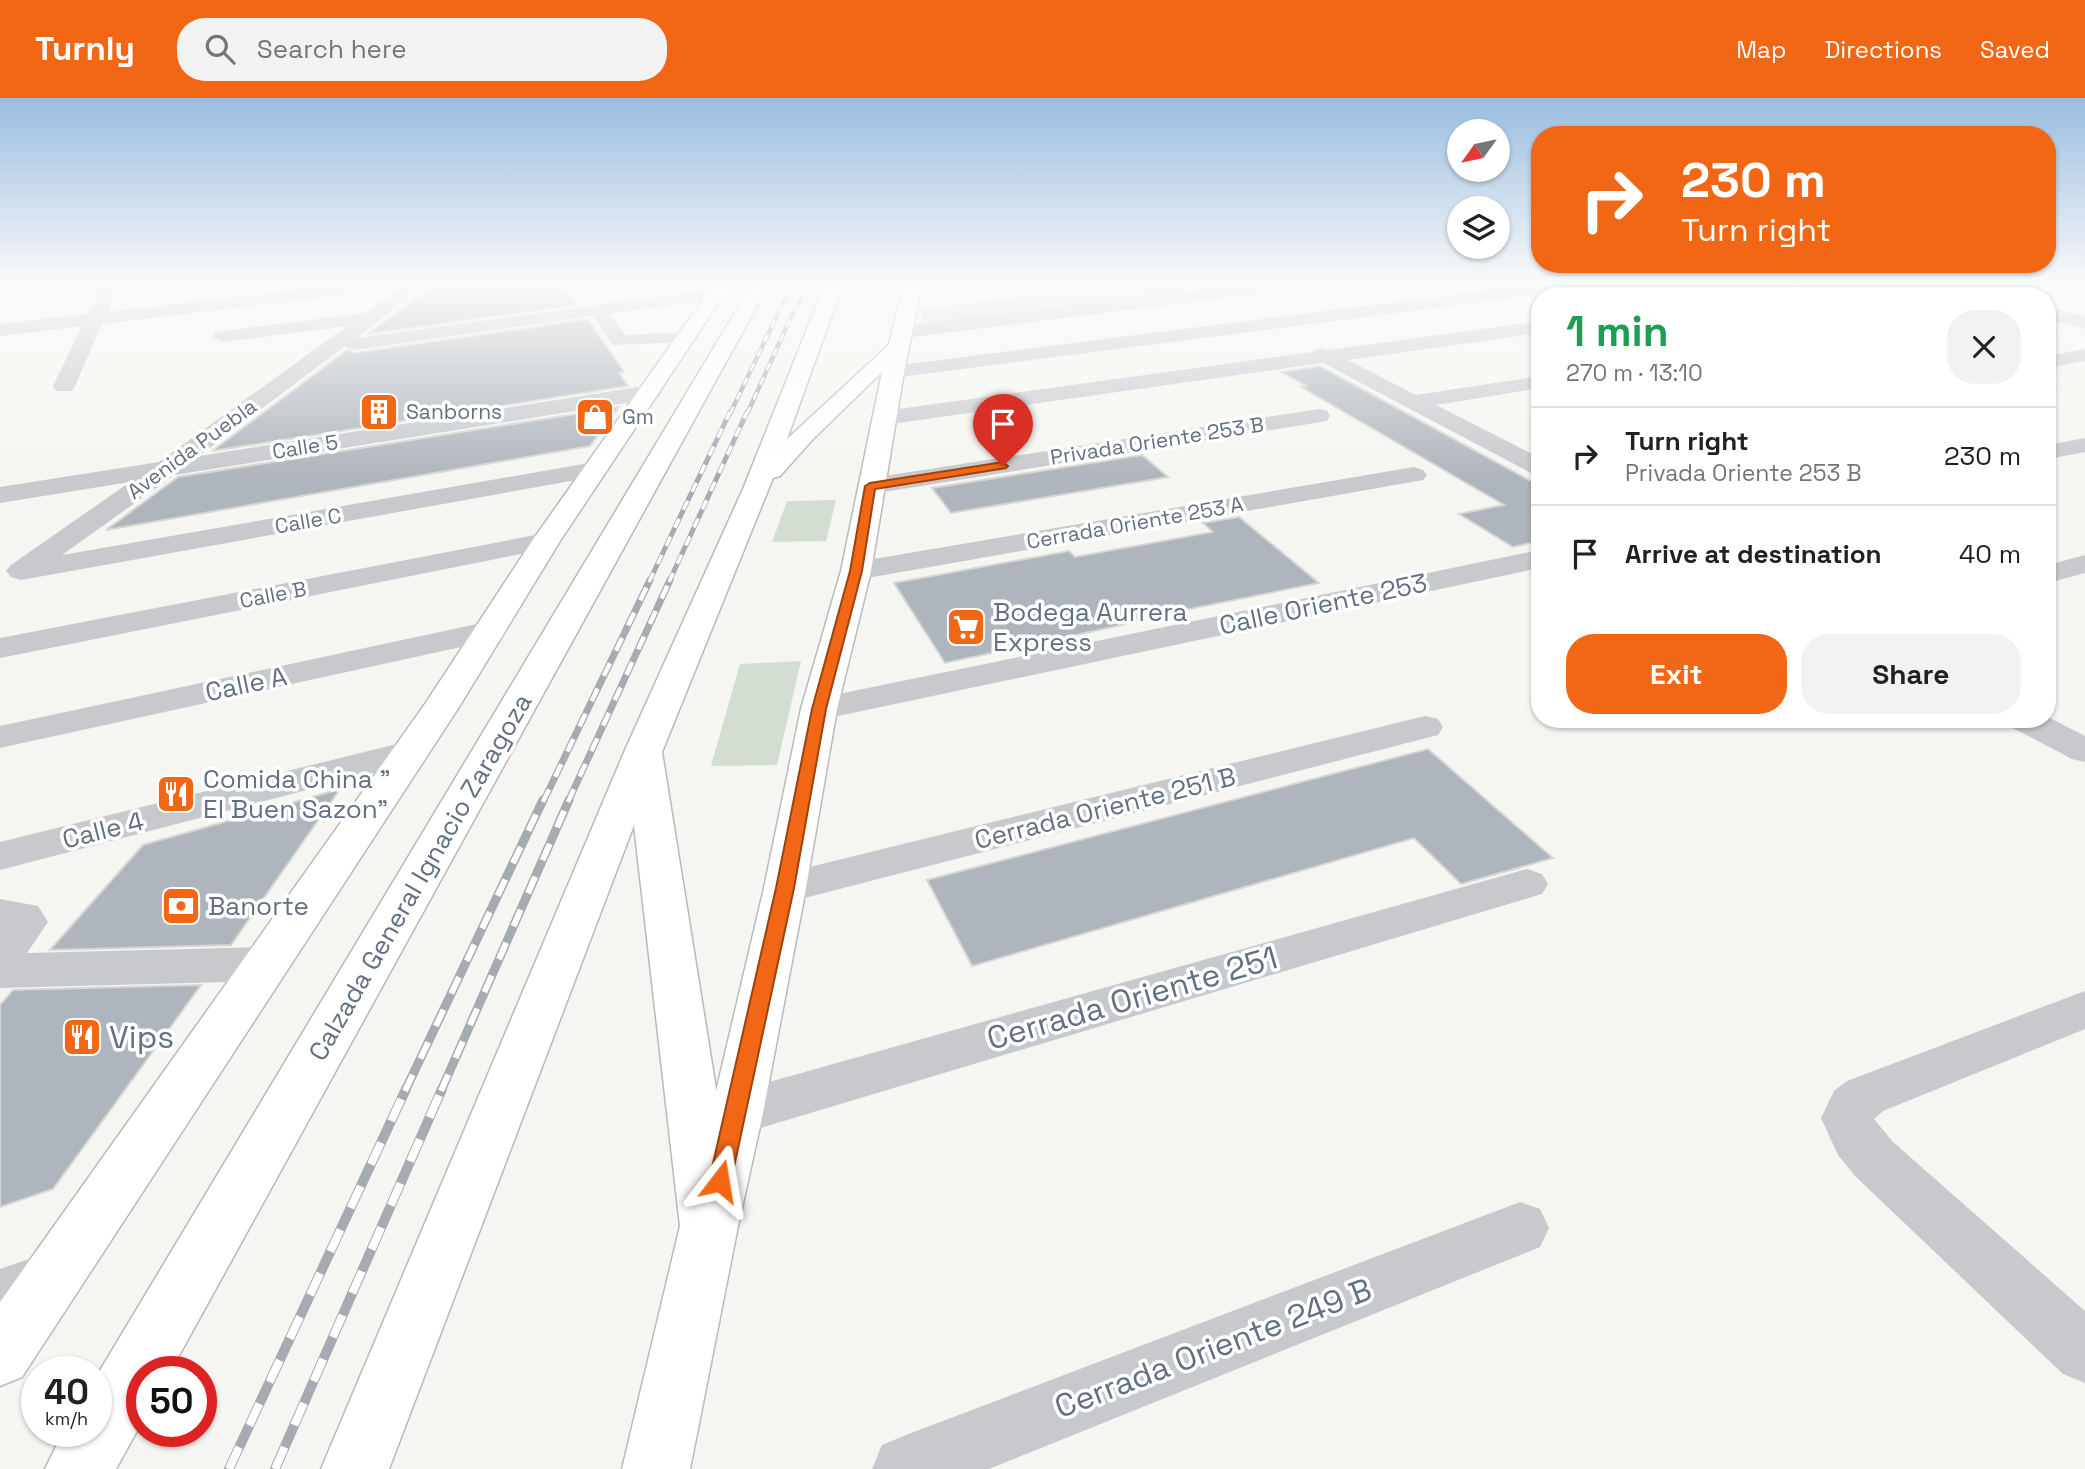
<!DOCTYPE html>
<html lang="en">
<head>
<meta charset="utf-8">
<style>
  :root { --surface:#fff; --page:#f2f2f2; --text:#202124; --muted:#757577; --line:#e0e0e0; --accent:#f16715 }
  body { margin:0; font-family:"Space Grotesk",sans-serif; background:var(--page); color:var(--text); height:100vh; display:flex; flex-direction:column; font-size:26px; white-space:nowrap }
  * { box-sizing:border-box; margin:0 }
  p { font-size:23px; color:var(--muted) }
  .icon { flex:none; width:38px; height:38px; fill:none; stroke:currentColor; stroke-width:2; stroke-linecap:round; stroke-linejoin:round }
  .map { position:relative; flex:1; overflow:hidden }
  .side { position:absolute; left:1531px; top:189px; width:525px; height:441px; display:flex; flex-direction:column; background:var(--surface); border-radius:28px; box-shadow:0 2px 5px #0004 }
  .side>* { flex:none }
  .banner { position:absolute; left:1531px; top:28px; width:525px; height:147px; border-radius:28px; box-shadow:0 2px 5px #0004; background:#f16715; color:#fff; overflow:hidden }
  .needle { width:46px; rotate:237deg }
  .tools { position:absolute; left:1447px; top:21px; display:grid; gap:14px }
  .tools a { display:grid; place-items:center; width:63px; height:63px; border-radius:50%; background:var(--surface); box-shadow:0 2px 5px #0004; font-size:35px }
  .speed { position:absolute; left:21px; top:1258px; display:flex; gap:14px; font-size:35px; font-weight:700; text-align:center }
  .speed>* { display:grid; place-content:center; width:91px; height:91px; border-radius:50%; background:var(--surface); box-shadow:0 2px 5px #0004; line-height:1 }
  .speed small { font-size:18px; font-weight:400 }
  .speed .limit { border:10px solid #d22; background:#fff; color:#111 }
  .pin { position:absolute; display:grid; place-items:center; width:60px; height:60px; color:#fff; margin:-72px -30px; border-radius:50% 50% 50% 0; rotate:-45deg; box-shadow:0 0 7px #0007 }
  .pin .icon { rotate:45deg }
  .me { position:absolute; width:77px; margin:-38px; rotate:14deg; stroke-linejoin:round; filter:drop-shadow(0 0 5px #0008) }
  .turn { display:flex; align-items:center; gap:24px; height:147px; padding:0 35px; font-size:32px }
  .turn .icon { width:91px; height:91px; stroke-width:2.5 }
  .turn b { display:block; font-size:49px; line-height:60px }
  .round { display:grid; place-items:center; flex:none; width:74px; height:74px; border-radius:28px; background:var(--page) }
  .head { display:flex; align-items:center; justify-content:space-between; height:119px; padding:0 35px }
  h1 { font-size:42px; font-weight:700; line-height:52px; color:#1e9e55 }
  .action { display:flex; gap:14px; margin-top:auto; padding:14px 35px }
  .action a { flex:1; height:80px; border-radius:28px; background:var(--accent); color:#fff; font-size:28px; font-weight:700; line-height:80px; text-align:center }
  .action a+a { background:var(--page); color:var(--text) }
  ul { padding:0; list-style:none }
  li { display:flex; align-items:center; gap:21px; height:98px; padding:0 35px; border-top:2px solid var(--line) }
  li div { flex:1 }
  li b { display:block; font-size:26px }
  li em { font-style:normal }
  header { display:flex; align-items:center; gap:42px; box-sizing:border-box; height:98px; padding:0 35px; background:var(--accent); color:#fff }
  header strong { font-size:33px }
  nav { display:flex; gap:38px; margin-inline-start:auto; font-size:24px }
  .search { width:490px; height:63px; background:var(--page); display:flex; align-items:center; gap:18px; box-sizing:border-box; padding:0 24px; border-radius:28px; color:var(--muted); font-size:26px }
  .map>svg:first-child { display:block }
  .green { fill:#d4ddd2 }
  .building { fill:#afb5bc; stroke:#d6d7d4; stroke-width:2 }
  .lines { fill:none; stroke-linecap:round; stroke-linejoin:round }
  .major-casing { stroke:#b7babf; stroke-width:3 }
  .highway-casing { stroke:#b6b9bd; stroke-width:3 }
  .minor { fill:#c7c9cd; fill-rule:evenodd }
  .major { fill:#fff; fill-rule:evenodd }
  .highway { fill:#fff; fill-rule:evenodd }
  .rail-far4-casing { stroke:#a6aab1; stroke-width:4.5 }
  .rail-far3-casing { stroke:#a6aab1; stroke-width:5 }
  .rail-far2-casing { stroke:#a6aab1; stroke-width:7 }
  .rail-far1-casing { stroke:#a6aab1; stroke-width:9 }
  .rail-casing { stroke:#a6aab1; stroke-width:10 }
  .rail-far4 { stroke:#fff; stroke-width:2.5; stroke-dasharray:8; stroke-linecap:butt }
  .rail-far3 { stroke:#fff; stroke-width:3.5; stroke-dasharray:10; stroke-linecap:butt }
  .rail-far2 { stroke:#fff; stroke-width:4.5; stroke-dasharray:14; stroke-linecap:butt }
  .rail-far1 { stroke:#fff; stroke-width:6; stroke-dasharray:18; stroke-linecap:butt }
  .rail { stroke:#fff; stroke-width:8; stroke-dasharray:24; stroke-linecap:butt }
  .route { fill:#f16715; stroke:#9d430e; stroke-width:2 }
  .labels { text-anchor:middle; stroke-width:7; stroke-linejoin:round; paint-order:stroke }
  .far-poi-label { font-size:21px; fill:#627085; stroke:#fff; text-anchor:start }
  .far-street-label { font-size:21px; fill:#627085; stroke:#fff }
  .street-label { font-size:26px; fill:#627085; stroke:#fff }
  .poi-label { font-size:26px; fill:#627085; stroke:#fff; text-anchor:start }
  .near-street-label { font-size:32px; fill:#627085; stroke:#fff }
  .near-poi-label { font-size:32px; fill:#627085; stroke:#fff; text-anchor:start }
</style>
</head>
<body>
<header>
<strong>Turnly</strong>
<div class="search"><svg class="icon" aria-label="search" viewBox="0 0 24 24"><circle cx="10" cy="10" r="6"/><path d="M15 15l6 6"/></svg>Search here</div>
<nav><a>Map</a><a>Directions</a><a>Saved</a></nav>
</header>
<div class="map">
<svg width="2085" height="1371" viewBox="0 0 2085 1371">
  <rect width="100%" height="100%" fill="#f5f5f1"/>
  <path class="green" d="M 1126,186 L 1171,186 L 1186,195 L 921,228 L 923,211 Z
    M 836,402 L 826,443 L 772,444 L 787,403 Z
    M 801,563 L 777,667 L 711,668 L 740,566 Z"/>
  <path class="building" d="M 563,186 L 577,207 L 368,236 L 433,187 Z
    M 588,221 L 624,274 L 619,275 L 628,288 L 212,353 L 347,252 L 354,255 Z
    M 1320,268 L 1540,388 L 1540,443 L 1513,449 L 1459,416 L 1504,407 L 1301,289 L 1306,288 L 1281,274 Z
    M 619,309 L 590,348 L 106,432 L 178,379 Z
    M 1142,357 L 1168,379 L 951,415 L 932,390 Z
    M 1239,419 L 1319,485 L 1134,522 L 1136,524 L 945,565 L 894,485 L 1069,453 L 1075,459 L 1213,434 L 1203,425 Z
    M 1428,651 L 1553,760 L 1461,786 L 1414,740 L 972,868 L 927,782 Z
    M 340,691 L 231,847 L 50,852 L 143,747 Z
    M 201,887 L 53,1091 L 0,1109 L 0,907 L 13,892 Z"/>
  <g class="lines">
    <g class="major-casing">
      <path id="major" d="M 714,186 L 731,186 L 560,443 L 459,609 L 22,1279 L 0,1288 L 0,1204 L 425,606 L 532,443 Z
        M 904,186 L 922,186 L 904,274 L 871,473 L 837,611 L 806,790 L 763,1015 L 738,1128 L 690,1371 L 622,1371 L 680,1128 L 711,1015 L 764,790 L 801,611 L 841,473 L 882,274 Z"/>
    </g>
    <g class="highway-casing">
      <path id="highway" d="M 718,186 L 737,186 L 725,199 L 719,200 L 710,195 Z
        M 752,186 L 769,186 L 170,1274 L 142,1274 L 142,1324 L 116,1371 L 45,1371 L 63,1334 L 96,1334 L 96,1279 Z
        M 825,186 L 843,186 L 787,341 L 892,244 L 906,244 L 909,248 L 813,341 L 780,378 L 773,380 L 662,654 L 738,1128 L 729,1146 L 709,1154 L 689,1146 L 680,1128 L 634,727 L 389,1371 L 321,1371 L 625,652 L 743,391 Z"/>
    </g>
    <path class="minor" d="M 102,186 L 120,186 L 108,214 L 343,186 L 400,186 L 392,191 L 102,226 L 75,288 L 72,293 L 56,293 L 53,288 L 82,228 L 0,238 L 0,226 L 88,216 Z
      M 405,186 L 425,186 L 357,240 L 719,190 L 728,195 L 719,200 L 610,216 L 625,237 L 693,234 L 696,238 L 686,244 L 613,247 L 593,218 L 354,252 L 345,248 L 199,358 L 651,287 L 659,289 L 662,294 L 659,299 L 651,301 L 174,377 L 62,457 L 595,364 L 604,367 L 608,372 L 604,377 L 21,482 L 11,479 L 6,473 L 11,467 L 130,384 L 0,405 L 0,389 L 159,364 L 347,228 L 222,244 L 212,238 L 215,234 L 366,215 Z
      M 1249,186 L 1304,186 L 1296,191 L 904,240 L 894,234 L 904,228 Z
      M 1536,186 L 1589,186 L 1581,191 L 893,280 L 886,278 L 882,274 L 886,270 L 893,268 Z
      M 1804,186 L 1852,186 C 1838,200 1773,198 1752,198 L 1761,193 Z
      M 1935,186 L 1964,186 L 1991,194 L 1994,198 L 1965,198 L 1937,190 Z
      M 2063,186 L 2085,186 L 2085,195 L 2065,190 Z
      M 2048,209 L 2085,219 L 2085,231 L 2048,221 Z
      M 1540,223 L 1540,235 L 1348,262 L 1416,297 L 1540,278 L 1540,290 L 1436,307 L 1540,360 L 1540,378 L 1531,375 L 1323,265 L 884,327 L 876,325 L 872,320 L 876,315 L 884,313 L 1312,254 L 1321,250 L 1329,252 Z
      M 2085,251 L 2085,263 L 2048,270 L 2048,258 Z
      M 1319,311 L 1327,313 L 1330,318 L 1327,323 L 871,396 L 862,394 L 858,388 L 862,382 L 871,380 Z
      M 2085,340 L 2085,354 L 2048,361 L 2048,347 Z
      M 1414,369 L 1423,372 L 1427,377 L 1423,382 L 856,482 L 846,479 L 841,473 L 846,467 L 856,464 Z
      M 546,435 L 556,437 L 560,443 L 556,449 L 0,560 L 0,540 Z
      M 1540,452 L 1540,470 L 819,622 L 807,618 L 801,611 L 807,604 L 819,600 Z
      M 2085,457 L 2085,475 L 2048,485 L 2048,467 Z
      M 491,523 L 502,526 L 507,533 L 502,540 L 0,650 L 0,628 Z
      M 1425,618 L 1438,621 L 1443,629 L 1438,637 L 785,805 L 770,800 L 764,790 L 770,780 L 785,775 Z
      M 2048,619 L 2085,638 L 2085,664 L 2072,661 L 2011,629 L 2006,621 L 2048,621 Z
      M 409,643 L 422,646 L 428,654 L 422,662 L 0,772 L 0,744 Z
      M 1527,771 L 1542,776 L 1548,786 L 1542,796 L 737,1037 L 718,1031 L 711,1015 L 718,999 L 737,993 Z
      M 0,801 L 38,808 L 48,824 L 27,855 L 264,849 L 280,854 L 287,866 L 280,878 L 264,883 L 0,890 Z
      M 2085,893 L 2085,931 L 1883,1013 L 1874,1021 L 1893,1044 L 2085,1213 L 2085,1285 L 2063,1276 L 1855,1078 L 1838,1057 L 1821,1020 L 1834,993 L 1847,983 Z
      M 1520,1104 L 1540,1111 L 1549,1130 L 1540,1149 L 989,1371 L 872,1371 L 882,1347 L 906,1337 Z
      M 49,1154 L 70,1162 L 79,1182 L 70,1202 L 0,1229 L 0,1171 Z"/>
    <use href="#major" class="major"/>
    <use href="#highway" class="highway"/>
    <g class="rail-far4-casing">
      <path id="rail-far4" d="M 730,316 L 792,186
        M 747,316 L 791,219 L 810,186"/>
    </g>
    <g class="rail-far3-casing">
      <path id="rail-far3" d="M 649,484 L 730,314
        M 669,484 L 747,314"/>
    </g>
    <g class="rail-far2-casing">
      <path id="rail-far2" d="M 543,704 L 650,482
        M 568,704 L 670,482"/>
    </g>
    <g class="rail-far1-casing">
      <path id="rail-far1" d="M 405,993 L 543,702
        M 441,993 L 569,702"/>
    </g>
    <g class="rail-casing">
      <path id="rail" d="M 229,1371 L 406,991
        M 275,1371 L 442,991"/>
    </g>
    <use href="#rail-far4" class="rail-far4"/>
    <use href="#rail-far3" class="rail-far3"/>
    <use href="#rail-far2" class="rail-far2"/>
    <use href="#rail-far1" class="rail-far1"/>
    <use href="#rail" class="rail"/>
  </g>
  <linearGradient id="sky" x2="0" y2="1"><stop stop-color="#99bddf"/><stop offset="0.49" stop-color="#fafaf9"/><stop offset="1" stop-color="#fafaf9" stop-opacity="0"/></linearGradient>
  <rect width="2085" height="378" fill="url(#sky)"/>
  <path class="route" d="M 1003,364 L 1008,368 L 1006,370 L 875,391 L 862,473 L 826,611 L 794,790 L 731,1083 L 728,1090 L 720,1093 L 712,1090 L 709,1083 L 776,790 L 812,611 L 850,473 L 865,388 L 870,385 Z"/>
  <defs>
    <g id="building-square" transform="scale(2.0125)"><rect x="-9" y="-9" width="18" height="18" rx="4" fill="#f16715" stroke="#fff"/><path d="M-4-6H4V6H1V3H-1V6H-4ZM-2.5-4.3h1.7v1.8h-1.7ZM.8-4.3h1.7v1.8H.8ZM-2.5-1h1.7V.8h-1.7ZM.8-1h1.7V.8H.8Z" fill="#fff"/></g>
    <g id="shop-square" transform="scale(2.0125)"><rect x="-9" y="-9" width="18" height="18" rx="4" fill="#f16715" stroke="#fff"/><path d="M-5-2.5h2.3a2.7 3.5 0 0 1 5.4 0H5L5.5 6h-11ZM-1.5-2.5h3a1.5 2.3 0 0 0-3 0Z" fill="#fff"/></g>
    <g id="supermarket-square" transform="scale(2.0125)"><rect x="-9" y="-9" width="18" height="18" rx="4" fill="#f16715" stroke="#fff"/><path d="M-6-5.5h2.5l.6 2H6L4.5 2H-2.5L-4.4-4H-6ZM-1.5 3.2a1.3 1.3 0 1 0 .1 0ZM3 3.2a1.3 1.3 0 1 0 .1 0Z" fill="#fff"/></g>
    <g id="restaurant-square" transform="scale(2.0125)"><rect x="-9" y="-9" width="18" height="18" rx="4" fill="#f16715" stroke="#fff"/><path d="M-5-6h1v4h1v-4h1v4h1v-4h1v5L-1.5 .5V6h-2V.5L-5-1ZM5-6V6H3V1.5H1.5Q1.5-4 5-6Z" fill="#fff"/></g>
    <g id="bank-square" transform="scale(2.0125)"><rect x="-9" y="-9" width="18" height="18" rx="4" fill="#f16715" stroke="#fff"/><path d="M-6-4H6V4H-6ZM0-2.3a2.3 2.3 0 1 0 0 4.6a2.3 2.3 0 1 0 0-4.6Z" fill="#fff"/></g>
  </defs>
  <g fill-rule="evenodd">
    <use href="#building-square" x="379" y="314"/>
    <use href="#shop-square" x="595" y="319"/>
    <use href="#supermarket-square" x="966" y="529"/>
    <use href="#restaurant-square" x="176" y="696"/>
    <use href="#bank-square" x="181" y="808"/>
    <use href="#restaurant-square" x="82" y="939"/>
  </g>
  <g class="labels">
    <g class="far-poi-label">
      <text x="406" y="321">Sanborns</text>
      <text x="622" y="326">Gm</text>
    </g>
    <g class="far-street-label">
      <text transform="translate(1157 343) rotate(-9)" y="7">Privada Oriente 253 B</text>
      <text transform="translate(305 349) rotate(-9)" y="7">Calle 5</text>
      <text transform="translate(192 351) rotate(-36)" y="7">Avenida Puebla</text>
      <text transform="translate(308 423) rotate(-10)" y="7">Calle C</text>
      <text transform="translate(1135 425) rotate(-10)" y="7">Cerrada Oriente 253 A</text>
      <text transform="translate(273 497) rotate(-11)" y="7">Calle B</text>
    </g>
    <g class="street-label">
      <text transform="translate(1323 506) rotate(-12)" y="9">Calle Oriente 253</text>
      <text transform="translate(246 586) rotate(-12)" y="9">Calle A</text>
      <text transform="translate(1105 710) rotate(-14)" y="9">Cerrada Oriente 251 B</text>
      <text transform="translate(103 732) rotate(-14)" y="9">Calle 4</text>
      <text transform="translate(420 779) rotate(-60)" y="9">Calzada General Ignacio Zaragoza</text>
    </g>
    <g class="poi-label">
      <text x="993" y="523">Bodega Aurrera<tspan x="993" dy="30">Express</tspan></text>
      <text x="203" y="690">Comida China "<tspan x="203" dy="30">El Buen Sazon"</tspan></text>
      <text x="208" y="817">Banorte</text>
    </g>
    <g class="near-street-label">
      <text transform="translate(1132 900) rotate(-16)" y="11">Cerrada Oriente 251</text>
      <text transform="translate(1213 1250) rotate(-21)" y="11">Cerrada Oriente 249 B</text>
    </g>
    <g class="near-poi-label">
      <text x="109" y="950">Vips</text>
    </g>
  </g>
</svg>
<div class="tools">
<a><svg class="needle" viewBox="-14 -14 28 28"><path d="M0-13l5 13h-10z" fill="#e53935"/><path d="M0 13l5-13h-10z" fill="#757577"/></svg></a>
<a><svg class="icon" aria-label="layers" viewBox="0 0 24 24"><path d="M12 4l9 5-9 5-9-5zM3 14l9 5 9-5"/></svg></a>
</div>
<div class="speed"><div>40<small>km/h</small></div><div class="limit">50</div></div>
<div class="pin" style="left:1003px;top:368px;background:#d93025"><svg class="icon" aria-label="arrive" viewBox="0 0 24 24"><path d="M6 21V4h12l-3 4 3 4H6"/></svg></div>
<svg class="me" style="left:720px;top:1083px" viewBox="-20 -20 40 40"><path d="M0-17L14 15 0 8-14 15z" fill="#f16715" stroke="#fff" stroke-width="4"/></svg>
<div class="banner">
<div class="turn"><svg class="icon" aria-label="right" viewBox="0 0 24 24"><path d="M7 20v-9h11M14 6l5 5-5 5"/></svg><div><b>230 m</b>Turn right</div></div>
</div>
<section class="side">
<div class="head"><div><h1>1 min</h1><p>270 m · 13:10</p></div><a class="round"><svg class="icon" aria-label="close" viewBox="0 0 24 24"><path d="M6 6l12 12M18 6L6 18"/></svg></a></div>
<ul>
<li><svg class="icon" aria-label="right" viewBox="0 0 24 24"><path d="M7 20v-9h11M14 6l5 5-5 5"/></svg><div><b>Turn right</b><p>Privada Oriente 253 B</p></div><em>230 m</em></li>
<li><svg class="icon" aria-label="arrive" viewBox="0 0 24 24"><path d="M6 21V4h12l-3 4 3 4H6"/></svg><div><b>Arrive at destination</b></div><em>40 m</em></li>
</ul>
<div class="action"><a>Exit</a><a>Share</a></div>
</section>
</div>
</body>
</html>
